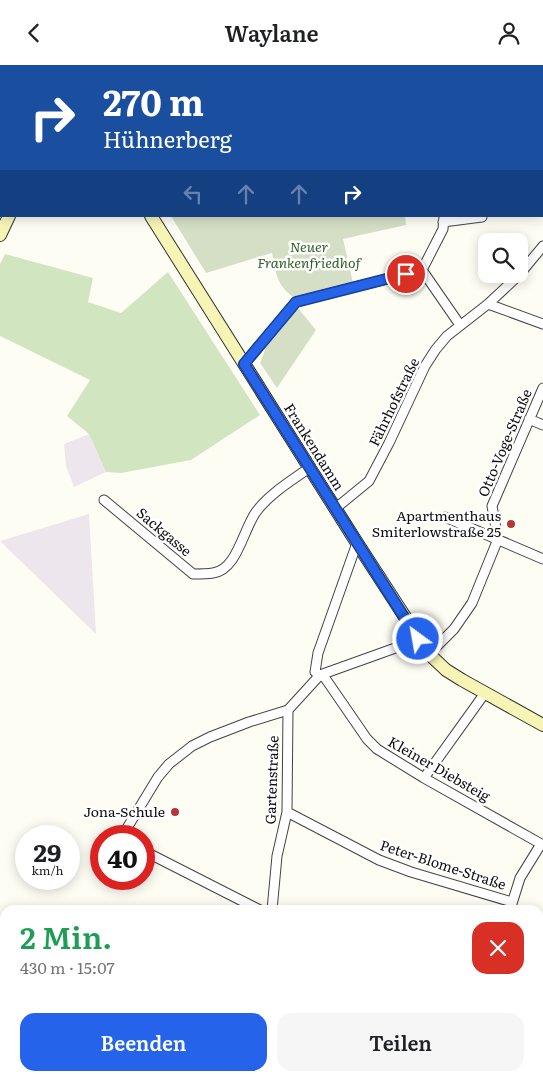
<!DOCTYPE html>
<html lang="de">
<head>
<meta charset="utf-8">
<style>
  :root { --surface:#fff; --page:#f6f6f6; --text:#202124; --muted:#757577; --accent:#2563eb }
  body { margin:0; font-family:Literata,serif; background:var(--page); color:var(--text); height:100vh; display:flex; flex-direction:column; font-size:19px; white-space:nowrap }
  * { box-sizing:border-box; margin:0 }
  p { font-size:16px; color:var(--muted) }
  .icon { flex:none; width:28px; height:28px; fill:none; stroke:currentColor; stroke-width:2; stroke-linecap:round; stroke-linejoin:round }
  .map { position:relative; flex:1; overflow:hidden }
  .details { position:absolute; left:0px; top:840px; width:544px; height:176px; display:flex; flex-direction:column; background:var(--surface); border-radius:15px 15px 0 0; box-shadow:0 2px 12px #0003 }
  .details>* { flex:none }
  .top-card { position:absolute; left:0px; top:0px; width:544px; height:152px; box-shadow:0 2px 12px #0003; background:#1a4fa0; color:#fff; overflow:hidden }
  .tools { position:absolute; left:478px; top:168px; display:grid; gap:10px }
  .tools a { display:grid; place-items:center; width:50px; height:50px; border-radius:10px; background:var(--surface); box-shadow:0 2px 12px #0003; font-size:25px }
  .speed { position:absolute; left:15px; top:760px; display:flex; gap:10px; font-size:25px; font-weight:700; text-align:center }
  .speed>* { display:grid; place-content:center; width:65px; height:65px; border-radius:50%; background:var(--surface); box-shadow:0 2px 12px #0003; line-height:1 }
  .speed small { font-size:12px; font-weight:400 }
  .speed .limit { border:8px solid #d22; background:#fff; color:#111 }
  .pin { position:absolute; display:grid; place-items:center; width:42px; height:42px; color:#fff; margin:-21px; border:2px solid #fff; border-radius:50%; box-shadow:0 1px 5px #0007 }
  .me { position:absolute; width:55px; margin:-28px; rotate:328deg; stroke-linejoin:round; filter:drop-shadow(0 0 4px #0008) }
  .turn { display:flex; align-items:center; gap:18px; height:105px; padding:0 20px; font-size:22px }
  .turn .icon { width:65px; height:65px; stroke-width:2.5 }
  .turn b { display:block; font-size:35px; line-height:42px }
  .lanes { display:flex; align-items:center; height:48px; padding:0 20px; background:#0003; justify-content:center; gap:25px; direction:ltr }
  .lanes .off { opacity:.35 }
  .round { display:grid; place-items:center; flex:none; width:52px; height:52px; border-radius:15px; background:var(--page) }
  .summary { display:flex; align-items:center; justify-content:space-between; height:85px; padding:0 20px }
  h1 { font-size:30px; font-weight:600; line-height:38px; color:#1e9e55 }
  .action { display:flex; gap:10px; margin-top:auto; padding:10px 20px }
  .action a { flex:1; height:58px; border-radius:15px; background:var(--accent); color:#fff; font-size:20px; font-weight:600; line-height:58px; text-align:center }
  .action a+a { background:var(--page); color:var(--text) }
  header { display:flex; justify-content:space-between; align-items:center; height:65px; padding:0 20px; background:var(--surface); font-size:22px; font-weight:600 }
  .map>svg:first-child { display:block }
  .industrial { fill:#ede6ed }
  .green { fill:#d1e6c0 }
  .cemetery { fill:#d5dfc6 }
  .lines { fill:none; stroke-linecap:round; stroke-linejoin:round }
  .street-casing { stroke:#434343; stroke-width:11 }
  .secondary-casing { stroke:#323232; stroke-width:14 }
  .highway-casing { stroke:#212121; stroke-width:18 }
  .street { stroke:#fff; stroke-width:9 }
  .secondary { stroke:#f7f5b6; stroke-width:12 }
  .highway { stroke:#e5ad6b; stroke-width:16 }
  .rail-casing { stroke:#b23a36; stroke-width:4.5 }
  .rail { stroke:#fff; stroke-width:2.5; stroke-dasharray:8; stroke-linecap:butt }
  .highway-bridge-casing { stroke:#212121; stroke-width:18; stroke-linecap:butt }
  .highway-bridge { stroke:#e5ad6b; stroke-width:16 }
  .route-casing { stroke:#184099; stroke-width:12 }
  .route { stroke:#2563eb; stroke-width:9 }
  .poi-dot { fill:#b23a36; stroke:#fff; stroke-width:2 }
  .labels { text-anchor:middle; stroke-width:5; stroke-linejoin:round; paint-order:stroke }
  .park-label { font-size:14px; font-style:italic; fill:#2e6226; stroke:#fff }
  .street-label { font-size:14px; fill:#101010; stroke:#fff }
  .poi-label { font-size:14px; fill:#101010; stroke:#fff; text-anchor:end }
</style>
</head>
<body>
<header><svg class="icon" aria-label="back" viewBox="0 0 24 24"><path d="M15 5l-7 7 7 7"/></svg>Waylane<svg class="icon" aria-label="person" viewBox="0 0 24 24"><circle cx="12" cy="8" r="4"/><path d="M4 21q1-7 8-7t8 7"/></svg></header>
<div class="map">
<svg width="543" height="1016" viewBox="0 0 543 1016">
  <rect width="100%" height="100%" fill="#fefdf4"/>
  <path class="industrial" d="M 89,369 L 106,407 L 74,422 L 66,401 L 64,379 Z
    M 89,449 L 96,569 L 0,476 Z"/>
  <path class="green" d="M 5,189 L 93,213 L 88,237 L 121,248 L 168,207 L 260,350 L 191,395 L 121,408 L 106,407 L 89,369 L 67,351 L 90,315 L 0,271 L 0,199 Z
    M 315,1011 L 483,1011 L 483,1016 L 348,1016 Z"/>
  <path class="cemetery" d="M 109,0 L 369,0 L 370,1 L 108,1 Z
    M 171,151 L 405,151 L 406,160 L 343,174 L 353,218 L 293,232 C 276,219 276,208 272,188 L 206,208 Z
    M 297,242 L 316,265 L 277,323 L 260,298 L 272,268 Z"/>
  <g class="lines">
    <g class="street-casing">
      <path id="street" d="M 383,1 L 383,0
        M 494,1 L 494,0
        M 443,157 L 482,152
        M 422,205 L 443,164 L 444,151
        M 488,239 L 543,259
        M 244,299 L 296,237 L 422,205 L 460,260
        M 529,354 L 543,360
        M 104,435 L 193,509 C 200,509 207,509 213,508 C 237,505 243,465 256,447 C 269,429 291,416 309,403
        M 336,443 L 369,416 L 389,378 L 425,301 L 436,284 L 447,271 L 488,239 L 519,210 L 543,181
        M 445,452 L 543,494
        M 357,478 L 318,588 L 315,607 L 325,613 L 367,674 L 377,684 L 424,713 L 543,780
        M 429,589 L 454,564 L 472,538 L 498,474 L 492,441 L 543,323
        M 424,713 L 485,628
        M 287,747 L 379,795 L 411,807 L 512,837
        M 124,771 L 127,763 L 158,712 L 169,699 L 192,681 L 210,672 L 249,657 L 288,645 L 320,610 L 412,577 L 418,574
        M 144,786 L 260,845
        M 272,845 L 277,791 L 287,747 L 288,645
        M 510,845 L 520,813 L 541,779
        M 539,908 L 543,909
        M 304,1011 L 337,1016
        M 539,1011 L 543,1011
        M 261,1016 L 262,1011
        M 488,1016 L 489,1011"/>
    </g>
    <g class="secondary-casing">
      <path id="secondary" d="M 49,0 L 49,1
        M 61,0 L 62,1
        M 91,1 L 92,0
        M 151,151 L 357,478 L 429,589 L 446,605 L 462,615 L 543,660
        M 0,170 L 9,151"/>
    </g>
    <g class="highway-casing">
      <path id="highway" d="M 0,952 L 5,964"/>
    </g>
    <use href="#street" class="street"/>
    <use href="#secondary" class="secondary"/>
    <use href="#highway" class="highway"/>
    <g class="rail-casing">
      <path id="rail" d="M 0,996 L 5,998
        M 0,1004 L 5,1006
        M 16,1011 L 27,1016
        M 35,1011 L 46,1016"/>
    </g>
    <use href="#rail" class="rail"/>
    <g class="highway-bridge-casing">
      <path id="highway-bridge" d="M 23,1011 L 24,1016"/>
    </g>
    <use href="#highway-bridge" class="highway-bridge"/>
  </g>
  <g class="lines">
    <g class="route-casing">
      <path id="route" d="M 406,209 L 296,237 L 244,299 L 418,574"/>
    </g>
    <use href="#route" class="route"/>
  </g>
  <g class="poi-dot">
    <circle cx="511" cy="459" r="5"/>
    <circle cx="175" cy="747" r="5"/>
  </g>
  <g class="labels">
    <g class="park-label">
      <text x="309" y="187">Neuer<tspan x="309" dy="16">Frankenfriedhof</tspan></text>
    </g>
    <g class="street-label">
      <text transform="translate(394 337) rotate(-64)" y="5">Fährhofstraße</text>
      <text transform="translate(505 378) rotate(-67)" y="5">Otto-Voge-Straße</text>
      <text transform="translate(314 382) rotate(58)" y="5">Frankendamm</text>
      <text transform="translate(164 467) rotate(40)" y="5">Sackgasse</text>
      <text transform="translate(439 704) rotate(30)" y="5">Kleiner Diebsteig</text>
      <text transform="translate(272 715) rotate(-88)" y="5">Gartenstraße</text>
      <text transform="translate(443 800) rotate(18)" y="5">Peter-Blome-Straße</text>
    </g>
    <g class="poi-label">
      <text x="501" y="456">Apartmenthaus<tspan x="501" dy="16">Smiterlowstraße 25</tspan></text>
      <text x="165" y="752">Jona-Schule</text>
    </g>
  </g>
</svg>
<div class="tools">
<a><svg class="icon" aria-label="search" viewBox="0 0 24 24"><circle cx="10" cy="10" r="6"/><path d="M15 15l6 6"/></svg></a>
</div>
<div class="speed"><div>29<small>km/h</small></div><div class="limit">40</div></div>
<div class="pin" style="left:406px;top:209px;background:#d93025"><svg class="icon" aria-label="arrive" viewBox="0 0 24 24"><path d="M6 21V4h12l-3 4 3 4H6"/></svg></div>
<svg class="me" style="left:418px;top:574px" viewBox="-20 -20 40 40"><circle r="17" fill="#2563eb" stroke="#fff" stroke-width="3"/><path d="M0-11L8 9 0 5-8 9z" fill="#fff"/></svg>
<div class="top-card">
<div class="turn"><svg class="icon" aria-label="right" viewBox="0 0 24 24"><path d="M7 20v-9h11M14 6l5 5-5 5"/></svg><div><b>270 m</b>Hühnerberg</div></div>
<div class="lanes"><svg class="icon off" aria-label="left" viewBox="0 0 24 24"><path d="M17 20v-9H6M10 6l-5 5 5 5"/></svg><svg class="icon off" aria-label="ahead" viewBox="0 0 24 24"><path d="M12 20V5M6 11l6-6 6 6"/></svg><svg class="icon off" aria-label="ahead" viewBox="0 0 24 24"><path d="M12 20V5M6 11l6-6 6 6"/></svg><svg class="icon" aria-label="right" viewBox="0 0 24 24"><path d="M7 20v-9h11M14 6l5 5-5 5"/></svg></div>
</div>
<section class="details">
<div class="summary"><div><h1>2 Min.</h1><p>430 m · 15:07</p></div><a class="round" style="background:#d93025;color:#fff"><svg class="icon" aria-label="close" viewBox="0 0 24 24"><path d="M6 6l12 12M18 6L6 18"/></svg></a></div>
<div class="action"><a>Beenden</a><a>Teilen</a></div>
</section>
</div>
</body>
</html>
